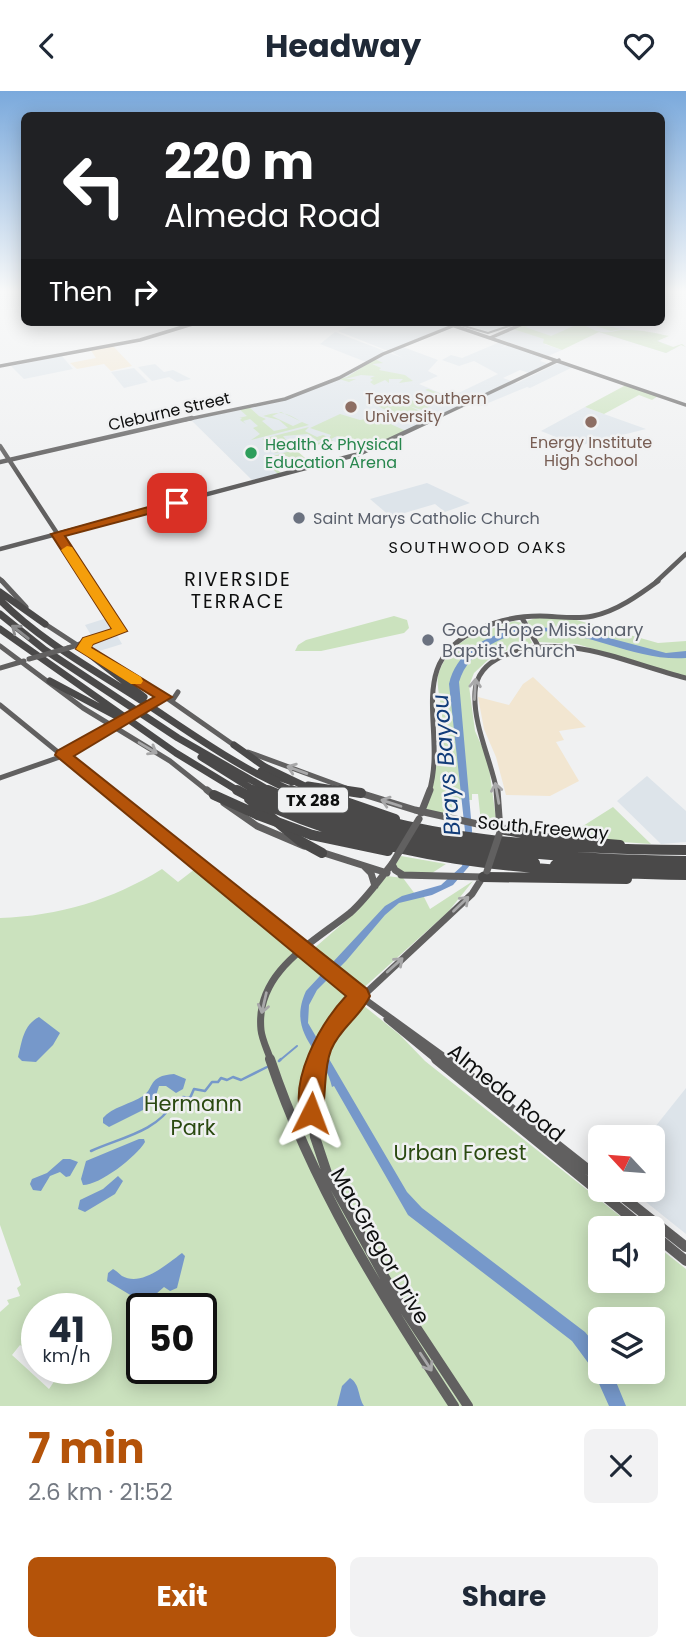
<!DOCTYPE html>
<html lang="en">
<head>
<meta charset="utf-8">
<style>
  :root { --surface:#fff; --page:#f2f2f3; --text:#1f2937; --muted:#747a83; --accent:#b45309 }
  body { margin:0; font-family:Poppins,sans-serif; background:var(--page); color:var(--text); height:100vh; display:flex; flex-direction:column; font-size:26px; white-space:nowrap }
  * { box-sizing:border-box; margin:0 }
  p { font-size:23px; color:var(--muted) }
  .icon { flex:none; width:38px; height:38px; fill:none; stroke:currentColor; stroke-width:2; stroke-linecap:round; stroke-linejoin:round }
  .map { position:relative; height:1315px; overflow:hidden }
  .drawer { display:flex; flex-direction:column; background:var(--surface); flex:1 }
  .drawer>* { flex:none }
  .hud { position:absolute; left:21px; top:21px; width:644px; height:214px; border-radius:10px; box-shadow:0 4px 18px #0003; background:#202124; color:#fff; overflow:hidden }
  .needle { width:46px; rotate:296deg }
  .controls { position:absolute; left:588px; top:1034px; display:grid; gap:14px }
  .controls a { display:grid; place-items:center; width:77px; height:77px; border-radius:10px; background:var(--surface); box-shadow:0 4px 18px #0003; font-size:35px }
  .speed { position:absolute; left:21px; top:1202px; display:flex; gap:14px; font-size:35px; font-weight:700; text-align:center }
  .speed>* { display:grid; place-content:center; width:91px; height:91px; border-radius:50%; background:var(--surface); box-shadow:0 4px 18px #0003; line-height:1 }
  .speed small { font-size:18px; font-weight:400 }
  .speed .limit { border:4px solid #111; border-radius:10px; background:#fff; color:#111 }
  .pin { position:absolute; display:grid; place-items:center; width:60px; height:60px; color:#fff; margin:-30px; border-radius:14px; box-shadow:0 4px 10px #0006 }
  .me { position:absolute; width:77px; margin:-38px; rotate:3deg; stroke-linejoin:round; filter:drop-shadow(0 0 5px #0008) }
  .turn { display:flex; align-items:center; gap:24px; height:147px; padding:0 28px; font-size:32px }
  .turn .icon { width:91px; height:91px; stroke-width:2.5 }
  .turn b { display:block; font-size:49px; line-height:60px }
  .then { display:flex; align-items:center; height:66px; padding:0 28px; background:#0003; gap:14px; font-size:26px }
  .round { display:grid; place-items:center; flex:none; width:74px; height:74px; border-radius:10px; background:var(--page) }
  .summary { display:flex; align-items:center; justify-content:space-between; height:119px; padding:0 28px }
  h1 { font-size:42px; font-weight:700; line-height:52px; color:var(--accent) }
  .button { display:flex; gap:14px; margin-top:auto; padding:14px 28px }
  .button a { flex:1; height:80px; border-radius:10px; background:var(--accent); color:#fff; font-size:28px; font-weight:700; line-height:80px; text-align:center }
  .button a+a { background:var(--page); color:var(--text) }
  header { display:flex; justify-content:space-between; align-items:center; height:91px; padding:0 28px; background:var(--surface); font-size:32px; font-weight:700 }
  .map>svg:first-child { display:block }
  .built { fill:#dde4ea }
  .medical { fill:#f2e6d1 }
  .green { fill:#cbe2be; fill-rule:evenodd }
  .water { fill:#7698ca }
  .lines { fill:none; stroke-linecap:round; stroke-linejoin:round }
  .stream-far1 { stroke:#7698ca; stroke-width:2 }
  .stream { stroke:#7698ca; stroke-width:2.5 }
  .major-far4 { stroke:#616060; stroke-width:3.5 }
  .major-far3 { stroke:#616060; stroke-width:4.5 }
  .major-far2 { stroke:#616060; stroke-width:5 }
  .major-far1 { stroke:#616060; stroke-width:7 }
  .major { stroke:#616060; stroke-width:10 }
  .highway-far1 { stroke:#4a4949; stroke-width:7 }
  .highway { stroke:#4a4949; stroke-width:10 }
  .tram { stroke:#646566; stroke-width:2 }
  .major-bridge-far1 { stroke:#616060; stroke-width:5 }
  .major-bridge { stroke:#616060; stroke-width:7 }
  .highway-bridge-far1 { stroke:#4a4949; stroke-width:7 }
  .highway-bridge { stroke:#4a4949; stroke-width:10 }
  .oneway { stroke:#8c8c8d }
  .oneway2 { stroke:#a8a8a9 }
  .route { fill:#b45309; stroke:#753606; stroke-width:2 }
  .slow { fill:#f59e0b }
  .education-dot { fill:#8d6e63; stroke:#f0f1f2; stroke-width:2.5 }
  .leisure-dot { fill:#2e9e5b; stroke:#f0f1f2; stroke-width:2.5 }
  .worship-dot { fill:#6b7280; stroke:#f0f1f2; stroke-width:2.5 }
  .labels { text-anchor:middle; stroke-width:5; stroke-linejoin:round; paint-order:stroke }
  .far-education-label { font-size:16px; fill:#785e54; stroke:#f0f1f2; text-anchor:start }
  .far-street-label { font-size:16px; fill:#0e0f0f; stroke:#f0f1f2 }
  .far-leisure-label { font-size:16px; fill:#27864d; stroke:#f0f1f2; text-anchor:start }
  .far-worship-label { font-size:16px; fill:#5b616d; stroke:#f0f1f2; text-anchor:start }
  .far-neighbourhood-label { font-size:16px; letter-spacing:2px; fill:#0e0f0f; stroke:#f0f1f2 }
  .shield { fill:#f0f1f2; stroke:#525353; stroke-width:2 }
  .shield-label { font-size:16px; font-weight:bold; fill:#0e0f0f }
  .worship-label { font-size:18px; fill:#5b616d; stroke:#f0f1f2; text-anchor:start }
  .street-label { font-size:18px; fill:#0e0f0f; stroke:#f0f1f2 }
  .neighbourhood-label { font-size:19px; letter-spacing:2px; fill:#0e0f0f; stroke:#f0f1f2 }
  .near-street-label { font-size:21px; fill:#0e0f0f; stroke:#f0f1f2 }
  .near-park-label { font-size:21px; fill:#2b4a11; stroke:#f0f1f2 }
  .near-water-label { font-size:23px; font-style:italic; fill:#113c79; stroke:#f0f1f2 }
</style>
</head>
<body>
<header><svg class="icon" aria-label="back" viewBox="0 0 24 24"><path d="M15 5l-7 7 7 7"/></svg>Headway<svg class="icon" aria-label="heart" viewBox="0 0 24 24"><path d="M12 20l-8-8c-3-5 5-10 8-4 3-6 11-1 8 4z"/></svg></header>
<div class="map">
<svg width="686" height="1315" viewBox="0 0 686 1315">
  <rect width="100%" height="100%" fill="#f0f1f2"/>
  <path class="built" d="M 363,231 L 442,231 L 451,234 L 388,260 L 338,240 Z
    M 456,231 L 602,231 L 664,246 L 658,250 L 676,257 L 666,262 L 577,234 L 544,253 L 562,259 L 548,265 L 494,246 L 512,237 L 487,240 Z
    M 335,241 L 403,267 L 391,261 L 403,256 L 438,269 L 428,280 L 438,285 L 419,293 L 450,306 L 498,283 L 474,270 L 459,275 L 442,269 L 451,264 L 462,267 L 500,251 L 506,254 L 501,257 L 509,254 L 544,267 L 540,270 L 549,273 L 529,282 L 520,279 L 503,287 L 517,292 L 558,272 L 573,276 L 530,297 L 527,296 L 481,315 L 469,311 L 359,362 L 333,350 L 264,367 L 279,383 L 252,389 L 191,329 L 280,311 L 339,287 L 366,271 L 320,253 Z
    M 62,265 L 73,278 L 24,288 L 11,275 Z
    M 155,273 L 164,281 L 173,279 L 191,288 L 177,291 L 169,286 L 152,290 L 138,276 Z
    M 134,277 L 148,291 L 124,297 L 111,281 Z
    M 585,316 L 604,323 L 646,338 L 578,355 L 541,340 Z
    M 427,392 L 470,412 L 445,421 L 435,413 L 391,426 L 370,408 Z
    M 189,409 L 196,417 L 179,423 L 187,433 L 166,439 L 154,419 Z
    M 107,527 L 122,553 L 96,561 L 90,551 L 94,549 L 85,534 Z
    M 647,685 L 686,720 L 686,751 L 661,753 L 617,710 Z
    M 686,997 L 686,1143 L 631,1099 L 653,1099 L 653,1046 L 647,1046 Z"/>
  <path class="medical" d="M 113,255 L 132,275 L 111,280 L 104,273 L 77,278 L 70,272 L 96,267 L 90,258 Z
    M 533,586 L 586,636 L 559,640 L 564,649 L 556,651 L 579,690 L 550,705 L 506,704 L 496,666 L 484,638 L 478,606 L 509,614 L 523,593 Z"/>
  <path class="green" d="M 529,231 L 544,231 L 525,236 L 551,245 L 576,234 L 569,231 L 589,231 L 621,238 L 611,240 L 590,233 L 586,235 C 608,247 609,238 629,239 C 643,239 655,242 669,245 L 657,250 L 673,256 L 682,253 L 686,256 L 681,254 L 666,262 L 599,241 L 562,259 L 543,252 L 544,248 L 513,238 Z
    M 375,268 L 383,272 L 372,273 L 381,277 L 379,279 L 405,284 L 413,290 L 399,292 L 403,288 L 389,288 L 389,292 L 385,289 L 374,294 L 370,291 L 373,289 L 370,287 L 375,285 L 361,284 L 345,288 L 356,288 L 349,291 L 339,288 L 347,286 Z
    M 626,294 L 658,305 L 652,309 L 639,304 L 604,323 L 585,316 Z
    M 428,298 L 450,306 L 422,319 L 409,315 L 420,320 L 394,332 L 378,325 L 387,320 L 378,315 L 382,314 L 377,312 L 385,307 L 370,310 L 386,303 L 385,305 L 401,308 L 398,310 L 399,311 L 410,309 L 430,314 L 435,311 L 430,308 L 437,311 L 444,308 L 444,306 L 425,299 Z
    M 249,316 L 259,325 L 266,328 L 262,330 L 274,340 L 288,337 L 279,329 L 263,325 C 279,320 286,321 300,330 L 281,321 L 272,325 L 293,335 L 302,331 L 309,334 L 251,349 L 260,343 L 253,337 L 258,335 L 250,328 L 243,330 L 246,333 L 240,329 L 242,327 L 239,327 L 247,325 L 238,317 Z
    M 340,323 L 360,329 L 375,326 L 406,340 L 359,361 L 342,354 L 344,348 L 337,345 L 331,348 L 333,350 L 296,359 L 313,374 L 299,377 L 303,375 C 291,364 281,363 266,367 L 281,382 L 278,383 L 263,368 L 328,349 L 331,344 L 310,337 Z
    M 309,336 L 305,340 L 317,346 L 323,344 L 328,346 L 307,354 L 304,351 L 315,348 L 308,343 L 283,345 L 293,358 L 275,362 L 263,353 L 267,351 L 262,348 Z
    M 394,525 L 407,529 L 409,537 L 404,542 L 321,560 L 295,560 L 298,554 L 306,549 Z
    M 536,527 L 573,528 L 658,552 L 686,550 L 686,586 L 577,553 L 539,551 L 527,530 Z
    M 514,530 L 522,532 L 532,552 L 501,561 L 489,568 L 474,582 L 469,595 L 475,640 L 488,669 L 497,735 L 481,732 L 478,703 L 472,703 L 472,709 L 451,708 L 454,726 L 425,719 C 434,687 443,656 442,623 C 441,610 435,592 439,581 C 445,564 457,553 471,545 L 474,547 L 482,541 Z
    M 613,716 L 651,753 L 564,747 Z
    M 401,765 L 446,773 L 432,782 L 401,782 L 395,774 Z
    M 162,778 L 178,791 L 195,778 L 400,944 L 425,970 L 635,1137 L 600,1138 L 600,1190 L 653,1190 L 653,1152 L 686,1178 L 686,1315 L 0,1315 L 0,1221 L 9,1213 L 7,1209 L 20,1205 L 17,1197 L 21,1194 L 0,1134 L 0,827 C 59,825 112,809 162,778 ZM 37,1218 L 96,1218 L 96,1278 L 55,1278 L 64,1286 L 59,1292 L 55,1289 L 49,1298 L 12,1264 L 20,1254 L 29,1261 L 32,1257 L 37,1261 ZM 142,1218 L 201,1218 L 201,1278 L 142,1278 ZM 600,1228 L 653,1228 L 653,1281 L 600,1281 Z
    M 387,785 L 403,787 L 415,803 L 422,802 L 430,818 L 473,790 L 448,821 L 360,900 L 335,876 L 311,860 L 357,820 Z"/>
  <path class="water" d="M 536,536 L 579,539 L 666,562 L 686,560 L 686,567 C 619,572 557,515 490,554 C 475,563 464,574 459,591 L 472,739 L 471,773 L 453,794 L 432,804 L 399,812 L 385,824 L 346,870 L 317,899 L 309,914 L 308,932 L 407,1101 L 422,1117 L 585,1241 L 600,1259 L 600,1281 L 612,1281 L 626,1315 L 609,1315 L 592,1277 L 572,1250 L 408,1124 L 334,995 L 332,996 C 324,959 286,944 306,900 L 385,815 L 402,805 L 441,794 L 462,775 L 465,765 L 465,740 L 449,593 C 458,554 499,538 536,536 Z
    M 39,926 L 60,942 L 53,954 L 36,971 L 22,970 L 18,966 C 22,951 23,934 39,926 Z
    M 174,983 L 186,988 L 183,998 L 176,1002 L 166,995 L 159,995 L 153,1014 L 109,1036 L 103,1032 L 103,1027 C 112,1016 131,1013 143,1005 C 155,997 147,985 174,983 Z
    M 139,1048 L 144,1048 L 145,1051 C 136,1066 100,1094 83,1094 L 81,1088 L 86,1070 Z
    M 63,1068 L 70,1068 L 78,1071 L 70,1085 L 66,1086 L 60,1081 L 50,1085 L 41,1100 L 33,1099 L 30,1093 L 32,1088 L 47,1082 Z
    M 118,1085 L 123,1090 L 115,1103 L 85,1121 L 78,1118 L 80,1109 L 103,1098 Z
    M 182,1162 L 185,1165 L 177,1197 L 170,1200 L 164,1196 L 148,1210 L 132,1205 L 107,1190 L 108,1182 L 113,1178 C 117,1180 119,1183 122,1185 C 142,1196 167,1173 182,1162 Z
    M 350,1287 C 360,1293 358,1306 364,1315 L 337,1315 L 342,1295 Z"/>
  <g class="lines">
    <path class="stream-far1" d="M 279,970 L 297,955"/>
    <path class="stream" d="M 279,970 L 281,968
      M 91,1060 C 119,1047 157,1041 173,1012 L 180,1012 L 183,1006 L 190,1007 L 194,998 L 205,1000 L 212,991 L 218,991 L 221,987 L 227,989 L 233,986 L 241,989 L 267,976"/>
    <path class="major-far4" d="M 443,231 L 686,314
      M 490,247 L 527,231
      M 0,275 L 140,249 L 199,231
      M 184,329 L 285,308 L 339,287 L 383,263 L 455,234
      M 432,329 L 559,269"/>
    <path class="major-far3" d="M 0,355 L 89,491
      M 0,371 L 192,327
      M 0,458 L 359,363 L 436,327
      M 0,488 L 3,491
      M 656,491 L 686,463"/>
    <path class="major-far2" d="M 2,490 L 26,516
      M 522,527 L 537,553
      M 42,531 L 91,563
      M 0,555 L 83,617 L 170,670 L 209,701
      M 68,557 L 120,540 L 87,490
      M 109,575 L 158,601 L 238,657
      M 0,577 L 24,570
      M 172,610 L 178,601
      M 0,614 L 107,701
      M 248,661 L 346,697
      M 0,687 L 57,667 L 115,634
      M 429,701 C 442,659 425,615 437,579 C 450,541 503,525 540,525 C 557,525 575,529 593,525 C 617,520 639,504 658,490
      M 497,701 C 491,668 473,635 475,601 C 476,583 487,572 503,565 C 565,539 625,572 686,587"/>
    <path class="major-far1" d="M 105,699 L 360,905 L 450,970
      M 207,699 L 216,706
      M 497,699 L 500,739
      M 360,702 L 415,719 L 500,738
      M 224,712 L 257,735 L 304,755
      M 421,722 L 430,699
      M 321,761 L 387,782
      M 365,776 L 371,782 L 375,795
      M 401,784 L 483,786
      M 387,928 L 438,970
      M 271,970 C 268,960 262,949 261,939 C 255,881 311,853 350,822 C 366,808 379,789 392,773 L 395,779 L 403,784
      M 318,970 L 337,929 L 472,803 L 484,784"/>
    <path class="major" d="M 270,968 C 312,1094 382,1205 454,1315
      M 318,968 L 311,1010 L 315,1046 L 327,1082 L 394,1203 L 468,1315
      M 436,968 L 645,1138
      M 448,968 L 600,1088
      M 614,1099 L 686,1156
      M 653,1143 L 686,1170"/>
    <path class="highway-far1" d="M 0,501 L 45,533
      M 0,509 C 41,550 91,577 139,608 C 191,642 238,677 295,701
      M 0,523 L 45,559 L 178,647 L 272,701
      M 0,538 L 176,662 L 240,701
      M 87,561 L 144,606
      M 50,590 L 118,626
      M 234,654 L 265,676
      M 201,666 L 257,701
      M 261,680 L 292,691
      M 308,694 L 353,701"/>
    <path class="highway" d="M 237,699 C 374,772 533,781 686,784
      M 253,699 C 342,744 437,761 535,772
      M 268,699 C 400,757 543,768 686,770
      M 291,699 C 416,751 552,758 686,759
      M 341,699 L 361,702
      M 214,704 L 258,724
      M 249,708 L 300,750 L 322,762
      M 343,710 L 395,728
      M 500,738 L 559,749 L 620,754
      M 312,744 L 388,760
      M 555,774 L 686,776
      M 483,786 L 627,788"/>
    <path class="tram" d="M 450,231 L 488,242 L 521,231"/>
    <path class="major-bridge-far1" d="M 29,568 L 68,557
      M 119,632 L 160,609"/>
    <path class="major-bridge" d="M 392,773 L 419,728
      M 487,780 L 499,744"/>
    <path class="highway-bridge-far1" d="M 265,676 L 317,701"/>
    <path class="highway-bridge" d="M 312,699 L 343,710
      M 258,724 L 312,744"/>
  </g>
  <defs><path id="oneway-shaft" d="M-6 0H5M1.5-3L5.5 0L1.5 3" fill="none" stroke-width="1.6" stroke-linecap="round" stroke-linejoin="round" transform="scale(1.75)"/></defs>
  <use class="oneway" href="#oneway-shaft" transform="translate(20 541) rotate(-142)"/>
  <g class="oneway2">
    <use href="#oneway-shaft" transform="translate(475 598) rotate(-87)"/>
    <use href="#oneway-shaft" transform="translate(148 657) rotate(31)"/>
    <use href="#oneway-shaft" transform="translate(297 679) rotate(-160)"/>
    <use href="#oneway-shaft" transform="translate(497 702) rotate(-100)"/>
    <use href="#oneway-shaft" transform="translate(391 712) rotate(-162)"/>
    <use href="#oneway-shaft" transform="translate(461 813) rotate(-44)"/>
    <use href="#oneway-shaft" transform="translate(395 874) rotate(-42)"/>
    <use href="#oneway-shaft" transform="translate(264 912) rotate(103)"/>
    <use href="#oneway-shaft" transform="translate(426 1271) rotate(57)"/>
  </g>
  <linearGradient id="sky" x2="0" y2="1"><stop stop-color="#7aa9dc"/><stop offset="0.52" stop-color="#f8f9f9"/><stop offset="1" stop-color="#f8f9f9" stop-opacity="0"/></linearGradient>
  <rect width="686" height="385" fill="url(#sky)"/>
  <path class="route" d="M 177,408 L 183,412 L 182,414 L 65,445 L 127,540 L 93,553 L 91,556 L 172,606 L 74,665 L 367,898 L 370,905 C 361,925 340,937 331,959 C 322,982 328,1010 319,1030 L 311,1033 L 303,1030 C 287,991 320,933 346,905 L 55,664 L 57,660 L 154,606 L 76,558 L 83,547 L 112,538 L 51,443 Z"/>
  <path class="slow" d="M 67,455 L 72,456 L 127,540 L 93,553 L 91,557 L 141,586 L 143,590 L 141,593 L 131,593 L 76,558 L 83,547 L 112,538 L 61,459 Z"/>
  <g class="education-dot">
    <circle cx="351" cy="316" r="7"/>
    <circle cx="591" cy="331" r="7"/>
  </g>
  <circle class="leisure-dot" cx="251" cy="362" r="7"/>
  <g class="worship-dot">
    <circle cx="299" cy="427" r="7"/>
    <circle cx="428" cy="549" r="7"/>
  </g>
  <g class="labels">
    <g class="far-education-label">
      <text x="365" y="313">Texas Southern<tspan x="365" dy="18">University</tspan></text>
      <text x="591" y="357" text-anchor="middle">Energy Institute<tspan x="591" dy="18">High School</tspan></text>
    </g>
    <g class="far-street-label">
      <text transform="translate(169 320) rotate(-13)" y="6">Cleburne Street</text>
    </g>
    <g class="far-leisure-label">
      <text x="265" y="359">Health &amp; Physical<tspan x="265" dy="18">Education Arena</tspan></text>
    </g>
    <g class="far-worship-label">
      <text x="313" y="433">Saint Marys Catholic Church</text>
    </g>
    <g class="far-neighbourhood-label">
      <text x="478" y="462">SOUTHWOOD OAKS</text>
    </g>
    <rect class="shield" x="278" y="696.5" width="70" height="25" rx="5"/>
    <g class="shield-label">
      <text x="313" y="715">TX 288</text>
    </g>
    <g class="worship-label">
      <text x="442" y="545">Good Hope Missionary<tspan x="442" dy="21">Baptist Church</tspan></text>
    </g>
    <g class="street-label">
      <text transform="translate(543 737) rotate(5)" y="6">South Freeway</text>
    </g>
    <g class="neighbourhood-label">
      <text x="238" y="495">RIVERSIDE<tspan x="238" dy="22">TERRACE</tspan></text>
    </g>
    <g class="near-street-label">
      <text transform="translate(506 1002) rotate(39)" y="7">Almeda Road</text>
      <text transform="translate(380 1155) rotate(60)" y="7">MacGregor Drive</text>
    </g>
    <g class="near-park-label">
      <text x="193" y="1020">Hermann<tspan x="193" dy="24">Park</tspan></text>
      <text x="460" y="1069">Urban Forest</text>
    </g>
    <g class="near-water-label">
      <text transform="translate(446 674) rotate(-95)" y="8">Brays Bayou</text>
    </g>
  </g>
</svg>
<div class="controls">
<a><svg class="needle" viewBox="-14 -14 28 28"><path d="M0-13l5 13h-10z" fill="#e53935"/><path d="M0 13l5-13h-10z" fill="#747a83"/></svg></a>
<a><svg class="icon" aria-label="sound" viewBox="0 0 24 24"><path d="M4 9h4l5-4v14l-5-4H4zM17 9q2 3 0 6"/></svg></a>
<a><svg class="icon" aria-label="layers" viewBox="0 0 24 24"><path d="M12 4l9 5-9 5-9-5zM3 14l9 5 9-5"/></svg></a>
</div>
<div class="speed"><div>41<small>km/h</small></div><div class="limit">50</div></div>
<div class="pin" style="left:177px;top:412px;background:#d93025"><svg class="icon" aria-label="arrive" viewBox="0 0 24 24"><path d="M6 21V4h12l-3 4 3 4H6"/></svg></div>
<svg class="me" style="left:311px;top:1022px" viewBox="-20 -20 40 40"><path d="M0-17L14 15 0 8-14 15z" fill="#b45309" stroke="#fff" stroke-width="4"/></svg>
<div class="hud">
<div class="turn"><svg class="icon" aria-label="left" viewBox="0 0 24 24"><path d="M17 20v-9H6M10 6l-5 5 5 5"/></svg><div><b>220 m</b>Almeda Road</div></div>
<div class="then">Then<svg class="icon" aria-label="right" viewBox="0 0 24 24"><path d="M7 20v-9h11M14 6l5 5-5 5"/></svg></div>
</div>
</div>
<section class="drawer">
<div class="summary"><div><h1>7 min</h1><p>2.6 km · 21:52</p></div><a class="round"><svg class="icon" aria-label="close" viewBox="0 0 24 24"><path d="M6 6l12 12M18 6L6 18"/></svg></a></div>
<div class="button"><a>Exit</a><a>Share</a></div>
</section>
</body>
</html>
